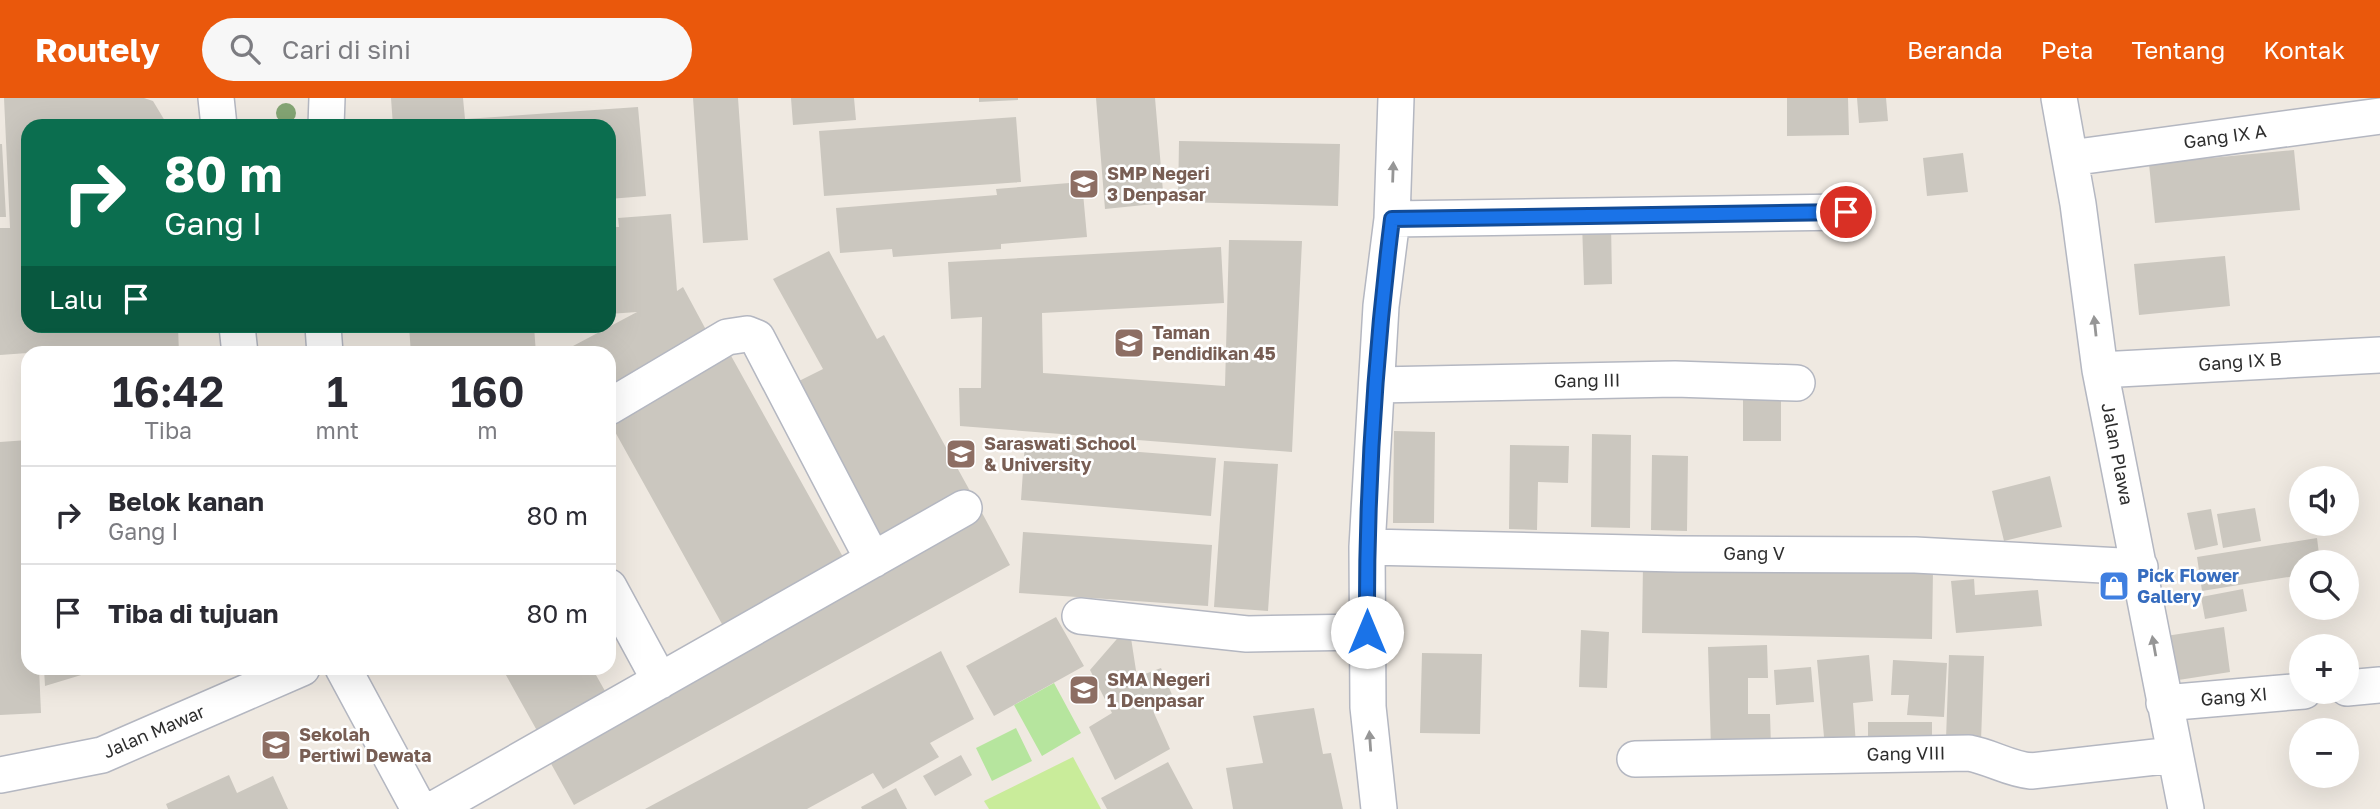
<!DOCTYPE html>
<html lang="id">
<head>
<meta charset="utf-8">
<style>
  :root { --surface:#fff; --page:#f7f7f7; --text:#2b2b33; --muted:#7c7c81; --line:#e1e1e2; --accent:#ea580c }
  body { margin:0; font-family:"Golos Text",sans-serif; background:var(--page); color:var(--text); height:100vh; display:flex; flex-direction:column; font-size:26px; white-space:nowrap }
  * { box-sizing:border-box; margin:0 }
  p { font-size:23px; color:var(--muted) }
  .icon { flex:none; width:38px; height:38px; fill:none; stroke:currentColor; stroke-width:2; stroke-linecap:round; stroke-linejoin:round }
  .map { position:relative; flex:1; overflow:hidden }
  .side { position:absolute; left:21px; top:248px; width:595px; height:329px; display:flex; flex-direction:column; background:var(--surface); border-radius:21px; box-shadow:0 7px 28px #0002 }
  .side>* { flex:none }
  .top-card { position:absolute; left:21px; top:21px; width:595px; height:214px; border-radius:21px; box-shadow:0 7px 28px #0002; background:#0b6e4f; color:#fff; overflow:hidden }
  .controls { position:absolute; left:2289px; top:368px; display:grid; gap:14px }
  .controls a { display:grid; place-items:center; width:70px; height:70px; border-radius:50%; background:var(--surface); box-shadow:0 7px 28px #0002; font-size:35px }
  .pin { position:absolute; display:grid; place-items:center; width:60px; height:60px; color:#fff; margin:-30px; border:4px solid #fff; border-radius:50%; box-shadow:0 2px 7px #0007 }
  .me { position:absolute; width:77px; margin:-38px; rotate:0deg; stroke-linejoin:round; filter:drop-shadow(0 0 5px #0008) }
  .turn { display:flex; align-items:center; gap:24px; height:147px; padding:0 28px; font-size:32px }
  .turn .icon { width:91px; height:91px; stroke-width:2.5 }
  .turn b { display:block; font-size:49px; line-height:60px }
  .then { display:flex; align-items:center; height:66px; padding:0 28px; background:#0003; gap:14px; font-size:26px }
  .eta { display:flex; justify-content:space-evenly; align-items:center; height:119px; text-align:center }
  .eta b { font-size:42px; font-weight:600; line-height:49px }
  ul { padding:0; list-style:none }
  li { display:flex; align-items:center; gap:21px; height:98px; padding:0 28px; border-top:2px solid var(--line) }
  li div { flex:1 }
  li b { display:block; font-size:26px }
  li em { font-style:normal }
  header { display:flex; align-items:center; gap:42px; box-sizing:border-box; height:98px; padding:0 35px; background:var(--accent); color:#fff }
  header strong { font-size:33px }
  nav { display:flex; gap:38px; margin-inline-start:auto; font-size:24px }
  .search { width:490px; height:63px; background:var(--page); display:flex; align-items:center; gap:18px; box-sizing:border-box; padding:0 24px; border-radius:38px; color:var(--muted); font-size:26px }
  .map>svg:first-child { display:block }
  .green { fill:#b6e59e }
  .pitch { fill:#c9ec9a }
  .building { fill:#cbc7bf }
  .lines { fill:none; stroke-linecap:round; stroke-linejoin:round }
  .minor-casing { stroke:#b4b7c1; stroke-width:38 }
  .minor { stroke:#fff; stroke-width:35 }
  .tree { fill:#84a574 }
  .oneway { fill:#969696 }
  .route-casing { stroke:#114b97; stroke-width:18 }
  .route { stroke:#1a73e8; stroke-width:12 }
  .labels { text-anchor:middle; stroke-width:5; stroke-linejoin:round; paint-order:stroke }
  .street-label { font-size:18px; fill:#2e2e2e; stroke:#fff }
  .education-label { font-size:18px; font-weight:bold; fill:#785e54; stroke:#fff; text-anchor:start }
  .shop-label { font-size:18px; font-weight:bold; fill:#366cbe; stroke:#fff; text-anchor:start }
</style>
</head>
<body>
<header>
<strong>Routely</strong>
<div class="search"><svg class="icon" aria-label="search" viewBox="0 0 24 24"><circle cx="10" cy="10" r="6"/><path d="M15 15l6 6"/></svg>Cari di sini</div>
<nav><a>Beranda</a><a>Peta</a><a>Tentang</a><a>Kontak</a></nav>
</header>
<div class="map">
<svg width="2380" height="711" viewBox="0 0 2380 711">
  <rect width="100%" height="100%" fill="#efe9e1"/>
  <path class="green" d="M 1054,585 L 1081,635 L 1042,658 L 1014,607 Z
    M 1016,630 L 1032,663 L 992,683 L 976,650 Z"/>
  <path class="pitch" d="M 1073,659 L 1101,711 L 989,711 L 984,703 Z"/>
  <path class="building" d="M 4,0 L 144,0 L 153,3 L 168,28 L 28,28 L 28,228 L 178,228 L 179,256 L 55,256 L 55,253 L 0,257 L 0,130 L 10,130 Z
    M 391,0 L 463,0 L 465,21 L 638,9 L 646,98 L 609,101 L 609,28 L 393,28 Z
    M 693,0 L 738,0 L 748,142 L 703,145 Z
    M 791,0 L 854,0 L 856,22 L 793,27 Z
    M 979,0 L 1018,0 L 1018,2 L 979,4 Z
    M 1096,0 L 1155,0 L 1164,105 L 1105,111 Z
    M 1787,0 L 1848,0 L 1849,37 L 1787,38 Z
    M 1857,0 L 1886,0 L 1888,23 L 1859,25 Z
    M 1016,19 L 1021,84 L 824,98 L 819,33 Z
    M 1179,43 L 1340,46 L 1338,108 L 1178,104 Z
    M 0,46 L 2,46 L 6,119 L 0,119 Z
    M 2294,52 L 2300,112 L 2155,125 L 2149,66 Z
    M 1963,55 L 1968,94 L 1927,98 L 1923,60 Z
    M 1082,84 L 1087,139 L 1001,146 L 1001,151 L 893,159 L 892,151 L 840,155 L 836,110 L 997,97 L 996,91 Z
    M 671,116 L 677,193 L 683,189 L 712,243 L 609,299 L 609,256 L 558,256 L 637,214 L 609,216 L 609,129 L 619,129 L 618,120 Z
    M 1582,124 L 1611,124 L 1612,186 L 1584,187 Z
    M 1229,142 L 1302,143 L 1292,354 L 960,328 L 959,290 L 981,290 L 982,219 L 951,221 L 948,164 L 1221,149 L 1224,205 L 1042,215 L 1043,275 L 1225,288 Z
    M 829,153 L 877,241 L 884,237 L 970,393 L 879,442 L 793,286 L 823,271 L 773,181 Z
    M 2225,158 L 2230,208 L 2139,217 L 2134,166 Z
    M 409,228 L 534,228 L 536,256 L 411,256 Z
    M 725,247 L 848,468 L 727,535 L 609,323 Z
    M 1743,299 L 1781,299 L 1781,343 L 1743,343 Z
    M 1394,333 L 1435,334 L 1434,425 L 1393,425 Z
    M 1592,336 L 1631,337 L 1630,430 L 1591,429 Z
    M 28,342 L 28,570 L 39,570 L 41,615 L 0,617 L 0,344 Z
    M 1025,345 L 1216,360 L 1211,418 L 1021,402 Z
    M 1510,347 L 1569,348 L 1568,385 L 1538,384 L 1537,432 L 1509,431 Z
    M 1652,357 L 1688,358 L 1687,433 L 1651,432 Z
    M 1224,363 L 1278,366 L 1268,513 L 1214,509 Z
    M 2050,378 L 2062,429 L 2004,443 L 1992,393 Z
    M 2255,410 L 2261,443 L 2223,450 L 2217,416 Z
    M 2211,411 L 2218,447 L 2195,452 L 2187,415 Z
    M 981,413 L 1010,467 L 574,707 L 544,653 Z
    M 1023,434 L 1212,447 L 1208,508 L 1019,495 Z
    M 2317,440 L 2320,464 L 2301,464 L 2301,477 L 2202,493 L 2197,459 Z
    M 1643,466 L 1933,471 L 1932,541 L 1642,535 Z
    M 1974,481 L 1975,497 L 2038,492 L 2042,528 L 1956,535 L 1951,483 Z
    M 2243,491 L 2247,513 L 2205,521 L 2201,499 Z
    M 1056,519 L 1084,568 L 994,618 L 966,568 Z
    M 1129,527 L 1137,579 L 1161,570 L 1175,604 L 1154,615 L 1170,651 L 1115,682 L 1089,629 L 1112,615 L 1090,572 Z
    M 2224,529 L 2230,574 L 2172,583 L 2166,538 Z
    M 1581,532 L 1609,534 L 1607,590 L 1579,589 Z
    M 1767,547 L 1768,580 L 1748,580 L 1748,616 L 1770,616 L 1771,649 L 1711,650 L 1708,549 Z
    M 941,553 L 974,621 L 930,645 L 939,659 L 883,691 L 873,675 L 807,711 L 645,711 Z
    M 1422,555 L 1482,556 L 1480,636 L 1420,635 Z
    M 1869,557 L 1873,603 L 1853,605 L 1856,647 L 1825,650 L 1817,562 Z
    M 1949,557 L 1984,558 L 1981,643 L 1946,641 Z
    M 1893,562 L 1947,565 L 1944,619 L 1907,617 L 1909,597 L 1891,597 Z
    M 1811,569 L 1814,604 L 1776,607 L 1774,572 Z
    M 44,570 L 101,570 L 101,571 L 45,588 Z
    M 502,570 L 592,570 L 609,600 L 540,638 Z
    M 1314,610 L 1323,656 L 1331,655 L 1343,711 L 1233,711 L 1226,670 L 1263,665 L 1253,618 Z
    M 1868,624 L 1932,624 L 1932,646 L 1868,646 Z
    M 961,657 L 972,677 L 935,698 L 923,678 Z
    M 1168,664 L 1193,711 L 1107,711 L 1101,700 Z
    M 229,677 L 237,695 L 273,678 L 288,711 L 168,711 L 166,706 Z
    M 896,690 L 907,711 L 862,711 L 861,709 Z"/>
  <g class="lines">
    <g class="minor-casing">
      <path id="minor" d="M 216,0 L 219,28
        M 2059,0 L 2078,106 L 2100,272 L 2186,711
        M 326,28 L 327,0
        M 2070,60 L 2380,18
        M 1392,121 L 1846,114
        M 237,228 L 240,256
        M 323,228 L 325,256
        M 2100,272 L 2380,257
        M 1377,287 L 1675,281 L 1797,285
        M 609,309 L 727,239 L 747,236 L 757,240 L 873,462
        M 1367,449 L 1678,456 L 1915,457 L 2140,469
        M 609,489 L 660,583
        M 1080,518 L 1247,536 L 1367,534
        M 343,570 L 419,711
        M 2347,590 L 2380,587
        M 2164,605 L 2304,593
        M 1635,661 L 1969,655 C 1991,659 2009,671 2031,673 L 2173,657
        M 0,677 L 102,657 L 302,570
        M 434,711 L 964,410
        M 1379,711 L 1368,609 L 1367,449 L 1381,208 L 1392,121 L 1396,0"/>
    </g>
    <use href="#minor" class="minor"/>
  </g>
  <circle class="tree" cx="286" cy="15" r="10"/>
  <defs><path id="oneway-solid" d="M-6-.8H1V-3.2L6.5 0L1 3.2V.8H-6Z" transform="scale(1.75)"/></defs>
  <g class="oneway">
    <use href="#oneway-solid" transform="translate(1393 74) rotate(-88)"/>
    <use href="#oneway-solid" transform="translate(2095 228) rotate(-96)"/>
    <use href="#oneway-solid" transform="translate(2154 548) rotate(-100)"/>
    <use href="#oneway-solid" transform="translate(1370 643) rotate(-94)"/>
  </g>
  <g class="lines">
    <g class="route-casing">
      <path id="route" d="M 1367,534 C 1366,397 1375,257 1392,121 L 1846,114"/>
    </g>
    <use href="#route" class="route"/>
  </g>
  <defs>
    <g id="school-square" transform="scale(1.575)"><rect x="-9" y="-9" width="18" height="18" rx="4" fill="#8d6e63" stroke="#fff"/><path d="M0-5L7-2L0 1L-7-2ZM-4 1L0 2.5L4 1V4Q0 6-4 4Z" fill="#fff"/></g>
    <g id="shop-square" transform="scale(1.575)"><rect x="-9" y="-9" width="18" height="18" rx="4" fill="#3f7fe0" stroke="#fff"/><path d="M-5-2.5h2.3a2.7 3.5 0 0 1 5.4 0H5L5.5 6h-11ZM-1.5-2.5h3a1.5 2.3 0 0 0-3 0Z" fill="#fff"/></g>
  </defs>
  <g fill-rule="evenodd">
    <use href="#school-square" x="1084" y="86"/>
    <use href="#school-square" x="1129" y="245"/>
    <use href="#school-square" x="961" y="356"/>
    <use href="#shop-square" x="2114" y="488"/>
    <use href="#school-square" x="1084" y="592"/>
    <use href="#school-square" x="276" y="647"/>
  </g>
  <g class="labels">
    <g class="street-label">
      <text transform="translate(2225 39) rotate(-8)" y="6">Gang IX A</text>
      <text transform="translate(2240 264) rotate(-4)" y="6">Gang IX B</text>
      <text transform="translate(1587 283) rotate(-1)" y="6">Gang III</text>
      <text transform="translate(2117 356) rotate(79)" y="6">Jalan Plawa</text>
      <text x="1754" y="462">Gang V</text>
      <text transform="translate(2234 599) rotate(-5)" y="6">Gang XI</text>
      <text transform="translate(154 634) rotate(-23)" y="6">Jalan Mawar</text>
      <text transform="translate(1906 656) rotate(-1)" y="6">Gang VIII</text>
    </g>
    <g class="education-label">
      <text x="1107" y="82">SMP Negeri<tspan x="1107" dy="21">3 Denpasar</tspan></text>
      <text x="1152" y="241">Taman<tspan x="1152" dy="21">Pendidikan 45</tspan></text>
      <text x="984" y="352">Saraswati School<tspan x="984" dy="21">&amp; University</tspan></text>
      <text x="1107" y="588">SMA Negeri<tspan x="1107" dy="21">1 Denpasar</tspan></text>
      <text x="299" y="643">Sekolah<tspan x="299" dy="21">Pertiwi Dewata</tspan></text>
    </g>
    <g class="shop-label">
      <text x="2137" y="484">Pick Flower<tspan x="2137" dy="21">Gallery</tspan></text>
    </g>
  </g>
</svg>
<div class="controls">
<a><svg class="icon" aria-label="sound" viewBox="0 0 24 24"><path d="M4 9h4l5-4v14l-5-4H4zM17 9q2 3 0 6"/></svg></a>
<a><svg class="icon" aria-label="search" viewBox="0 0 24 24"><circle cx="10" cy="10" r="6"/><path d="M15 15l6 6"/></svg></a>
<a>+</a>
<a>−</a>
</div>
<div class="pin" style="left:1846px;top:114px;background:#d93025"><svg class="icon" aria-label="arrive" viewBox="0 0 24 24"><path d="M6 21V4h12l-3 4 3 4H6"/></svg></div>
<svg class="me" style="left:1367px;top:534px" viewBox="-20 -20 40 40"><circle r="19" fill="#fff"/><path d="M0-13L10 11 0 6-10 11z" fill="#1a73e8"/></svg>
<div class="top-card">
<div class="turn"><svg class="icon" aria-label="right" viewBox="0 0 24 24"><path d="M7 20v-9h11M14 6l5 5-5 5"/></svg><div><b>80 m</b>Gang I</div></div>
<div class="then">Lalu<svg class="icon" aria-label="arrive" viewBox="0 0 24 24"><path d="M6 21V4h12l-3 4 3 4H6"/></svg></div>
</div>
<section class="side">
<div class="eta">
<div><b>16:42</b><p>Tiba</p></div>
<div><b>1</b><p>mnt</p></div>
<div><b>160</b><p>m</p></div>
</div>
<ul>
<li><svg class="icon" aria-label="right" viewBox="0 0 24 24"><path d="M7 20v-9h11M14 6l5 5-5 5"/></svg><div><b>Belok kanan</b><p>Gang I</p></div><em>80 m</em></li>
<li><svg class="icon" aria-label="arrive" viewBox="0 0 24 24"><path d="M6 21V4h12l-3 4 3 4H6"/></svg><div><b>Tiba di tujuan</b></div><em>80 m</em></li>
</ul>
</section>
</div>
</body>
</html>
